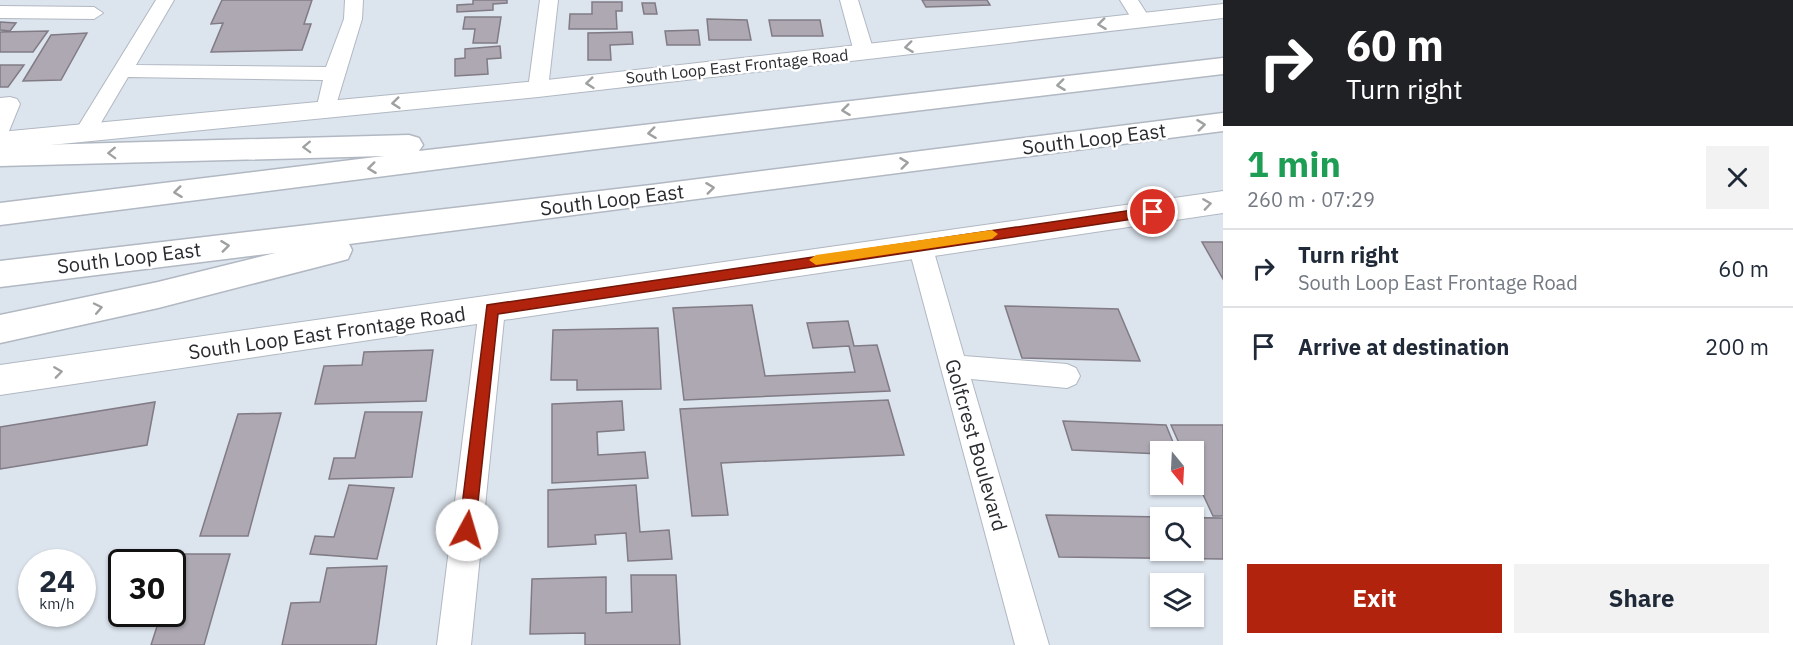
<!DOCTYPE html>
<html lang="en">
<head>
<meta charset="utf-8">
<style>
  :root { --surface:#fff; --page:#f2f2f3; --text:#1f2937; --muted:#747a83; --line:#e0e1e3; --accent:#b1230d }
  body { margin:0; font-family:"IBM Plex Sans",sans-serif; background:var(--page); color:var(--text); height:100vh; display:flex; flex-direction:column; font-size:22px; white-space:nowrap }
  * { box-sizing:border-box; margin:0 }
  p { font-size:20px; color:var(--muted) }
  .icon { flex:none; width:33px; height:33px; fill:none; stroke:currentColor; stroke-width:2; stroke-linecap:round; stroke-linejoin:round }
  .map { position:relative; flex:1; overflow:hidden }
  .details { display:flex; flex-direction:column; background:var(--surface); width:570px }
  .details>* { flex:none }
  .top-card { background:#202124; color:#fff; overflow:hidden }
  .needle { width:39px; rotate:162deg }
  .tools { position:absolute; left:1150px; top:441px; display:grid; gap:12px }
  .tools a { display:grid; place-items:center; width:54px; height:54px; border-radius:0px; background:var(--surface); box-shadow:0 2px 4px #0004; font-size:30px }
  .speed { position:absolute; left:18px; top:549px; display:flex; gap:12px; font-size:30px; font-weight:700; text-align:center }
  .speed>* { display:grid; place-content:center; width:78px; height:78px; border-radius:50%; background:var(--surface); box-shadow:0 2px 4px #0004; line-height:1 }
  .speed small { font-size:15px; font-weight:400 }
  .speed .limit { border:3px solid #111; border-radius:9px; background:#fff; color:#111 }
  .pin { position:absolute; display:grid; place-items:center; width:51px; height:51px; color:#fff; margin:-26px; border:3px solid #fff; border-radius:50%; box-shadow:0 2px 6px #0007 }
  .me { position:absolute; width:66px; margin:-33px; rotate:6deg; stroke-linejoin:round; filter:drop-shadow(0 0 4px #0008) }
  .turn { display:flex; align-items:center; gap:21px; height:126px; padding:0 24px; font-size:27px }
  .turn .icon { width:78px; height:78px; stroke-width:2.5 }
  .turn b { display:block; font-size:42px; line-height:51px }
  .round { display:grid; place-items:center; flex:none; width:63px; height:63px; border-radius:0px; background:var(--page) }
  .headline { display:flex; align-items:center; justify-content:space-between; height:102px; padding:0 24px }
  h1 { font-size:36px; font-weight:700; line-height:45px; color:#1e9e55 }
  .action { display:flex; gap:12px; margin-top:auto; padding:12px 24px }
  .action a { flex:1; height:69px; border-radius:0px; background:var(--accent); color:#fff; font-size:24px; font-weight:700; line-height:69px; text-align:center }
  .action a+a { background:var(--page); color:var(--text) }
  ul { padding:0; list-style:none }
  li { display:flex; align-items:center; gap:18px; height:78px; padding:0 24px; border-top:2px solid var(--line) }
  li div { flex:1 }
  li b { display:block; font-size:22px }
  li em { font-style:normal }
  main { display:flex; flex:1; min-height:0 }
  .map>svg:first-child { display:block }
  .building { fill:#ada8b2; stroke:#807b85; stroke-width:1.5; fill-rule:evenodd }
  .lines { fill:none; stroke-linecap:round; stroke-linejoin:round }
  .minor-casing { stroke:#b1b8c2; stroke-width:2 }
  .major-casing { stroke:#b1b8c2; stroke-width:2 }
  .highway-casing { stroke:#b1b8c2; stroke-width:3 }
  .minor { fill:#fff; fill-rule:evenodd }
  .major { fill:#fff; fill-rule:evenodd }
  .highway { fill:#fff; fill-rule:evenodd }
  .oneway { stroke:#9fa0a1 }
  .route { fill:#b1230d; stroke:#731708; stroke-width:1.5 }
  .slow { fill:#f59e0b }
  .labels { text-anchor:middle; stroke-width:5; stroke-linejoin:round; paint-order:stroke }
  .far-street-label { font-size:16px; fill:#292b2f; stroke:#fff }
  .street-label { font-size:20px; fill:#292b2f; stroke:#fff }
</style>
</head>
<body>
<main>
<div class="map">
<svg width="1223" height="645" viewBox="0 0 1223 645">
  <rect width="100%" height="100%" fill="#dce4ed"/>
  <path class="building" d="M 222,0 L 312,0 L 304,24 L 311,24 L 302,50 L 211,52 L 223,23 L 211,24 Z
    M 473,0 L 507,0 L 507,3 L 493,4 L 493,10 L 457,12 L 457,5 L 473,4 Z
    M 922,0 L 987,0 L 990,5 L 926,7 Z
    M 592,2 L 622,2 L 622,11 L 616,11 L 617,29 L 569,29 L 570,14 L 592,14 Z
    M 642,3 L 655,3 L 657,14 L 644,14 Z
    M 465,17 L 501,17 L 497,43 L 473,43 L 475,29 L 463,29 Z
    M 707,19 L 747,20 L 751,40 L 709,40 Z
    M 769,20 L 820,20 L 823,36 L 772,36 Z
    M 0,22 L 16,23 L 10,31 L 0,30 Z
    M 698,30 L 700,45 L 667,45 L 665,31 Z
    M 48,31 L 33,52 L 0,52 L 0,32 Z
    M 632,32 L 633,44 L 610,45 L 611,60 L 588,60 L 588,33 Z
    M 87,33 L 61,80 L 23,81 L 51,35 Z
    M 500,46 L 501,58 L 487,59 L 488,74 L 455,76 L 455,59 L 465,58 L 465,49 Z
    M 0,65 L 24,65 L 8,87 L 0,87 Z
    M 1202,242 L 1223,242 L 1223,279 Z
    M 752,305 L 765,376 L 855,372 L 849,346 L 813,348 L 807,323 L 848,321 L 854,346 L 877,345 L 890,391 L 684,400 L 673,308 Z
    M 1005,306 L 1118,309 L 1140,361 L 1022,358 Z
    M 658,328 L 661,389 L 577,390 L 577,380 L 551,380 L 553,330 Z
    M 433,350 L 426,401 L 315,404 L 324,366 L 362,365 L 364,352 Z
    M 888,400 L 904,455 L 721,463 L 728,515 L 692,516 L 680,409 Z
    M 622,401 L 624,430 L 597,432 L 598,455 L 645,452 L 648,478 L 552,483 L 552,404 Z
    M 155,402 L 147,445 L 0,469 L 0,427 Z
    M 365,412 L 422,412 L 412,477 L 329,479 L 334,458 L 355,458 Z
    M 281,413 L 248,536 L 200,536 L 238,414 Z
    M 1063,421 L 1166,425 L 1177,452 L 1161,452 L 1161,454 L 1072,450 Z
    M 1171,425 L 1223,425 L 1223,516 L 1213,516 L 1194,475 L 1194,452 L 1183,452 Z
    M 349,485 L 394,488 L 377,559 L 310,554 L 315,536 L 334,537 Z
    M 636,485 L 640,532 L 669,530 L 672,559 L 628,561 L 626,533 L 595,535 L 596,544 L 548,547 L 548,490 Z
    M 1046,515 L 1223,518 L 1223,559 L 1059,557 ZM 1161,518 L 1194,518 L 1194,550 L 1161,550 Z
    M 181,554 L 230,554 L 204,645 L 151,645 L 161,614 L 172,614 L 172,580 Z
    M 387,566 L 376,645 L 282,645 L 291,603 L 320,602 L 327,568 Z
    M 631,575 L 676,575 L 680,645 L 585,645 L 585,633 L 530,634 L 532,579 L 606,577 L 606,613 L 632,612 Z"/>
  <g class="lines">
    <g class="minor-casing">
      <path id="minor" d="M 156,0 L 174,0 L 136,65 L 326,67 L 344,19 L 345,0 L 363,0 L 362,19 L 333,115 L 319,115 L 316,110 L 323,80 L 128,77 L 92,138 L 85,140 L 78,138 L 74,133 Z
        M 540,0 L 558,0 L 548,89 L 545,94 L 531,94 L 528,89 Z
        M 840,0 L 858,0 L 874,52 L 871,56 L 857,56 L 854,52 Z
        M 1120,0 L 1138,0 L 1151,20 L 1149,24 L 1135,24 Z
        M 0,6 L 94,7 L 103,13 L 94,19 L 0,18 Z
        M 10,97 L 17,99 L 20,104 L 7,136 L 0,138 L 0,98 Z
        M 920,236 L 928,238 L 932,245 L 964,356 L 1067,364 L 1076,368 L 1080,376 L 1076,384 L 1067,388 L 971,379 L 1049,645 L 1015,645 L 908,245 L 912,238 Z
        M 492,298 L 501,302 L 505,309 L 471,645 L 437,645 L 479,309 L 483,302 Z"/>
    </g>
    <g class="major-casing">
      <path id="major" d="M 1223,4 L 1223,18 L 538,97 L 0,150 L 0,132 L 538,81 Z
        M 1223,191 L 1223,213 L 0,395 L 0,365 Z"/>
    </g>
    <g class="highway-casing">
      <path id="highway" d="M 1223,58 L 1223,74 L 597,149 L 0,225 L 0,203 L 384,156 L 0,166 L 0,146 L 409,135 L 419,138 L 423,145 L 419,151 Z
        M 1223,113 L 1223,131 L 349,244 L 352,250 L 348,259 L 337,262 L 158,308 L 0,343 L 0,315 L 158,282 L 275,253 L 0,287 L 0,261 L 651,185 Z"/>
    </g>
    <use href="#minor" class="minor"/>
    <use href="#major" class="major"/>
    <use href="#highway" class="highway"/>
  </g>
  <defs><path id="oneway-chevron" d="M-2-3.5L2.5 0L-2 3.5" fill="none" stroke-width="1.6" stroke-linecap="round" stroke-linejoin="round" transform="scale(1.5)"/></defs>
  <g class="oneway">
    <use href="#oneway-chevron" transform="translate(1102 24) rotate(173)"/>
    <use href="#oneway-chevron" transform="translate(909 47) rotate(173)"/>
    <use href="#oneway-chevron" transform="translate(590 83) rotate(174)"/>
    <use href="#oneway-chevron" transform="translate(1061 85) rotate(173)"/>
    <use href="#oneway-chevron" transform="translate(396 103) rotate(174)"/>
    <use href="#oneway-chevron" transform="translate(846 110) rotate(173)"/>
    <use href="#oneway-chevron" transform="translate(1201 125) rotate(-7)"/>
    <use href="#oneway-chevron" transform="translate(652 133) rotate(173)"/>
    <use href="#oneway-chevron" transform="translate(307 147) rotate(178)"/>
    <use href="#oneway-chevron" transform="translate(112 153) rotate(178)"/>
    <use href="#oneway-chevron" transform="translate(904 163) rotate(-7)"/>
    <use href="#oneway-chevron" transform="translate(372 168) rotate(173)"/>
    <use href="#oneway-chevron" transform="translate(710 188) rotate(-7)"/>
    <use href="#oneway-chevron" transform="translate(178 192) rotate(173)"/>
    <use href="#oneway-chevron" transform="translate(1207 204) rotate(-8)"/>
    <use href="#oneway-chevron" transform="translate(225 246) rotate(-7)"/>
    <use href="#oneway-chevron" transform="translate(98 308) rotate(-12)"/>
    <use href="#oneway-chevron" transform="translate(58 372) rotate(-8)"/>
  </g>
  <path class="route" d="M 1153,207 L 1159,212 L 1153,216 L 498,314 L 475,530 L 473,536 L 467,539 L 461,536 L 459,530 L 487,305 Z"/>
  <path class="slow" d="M 992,230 L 998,234 L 992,239 L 816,265 L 809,260 L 816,255 Z"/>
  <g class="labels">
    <g class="far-street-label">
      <text transform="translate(737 66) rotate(-6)" y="6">South Loop East Frontage Road</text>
    </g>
    <g class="street-label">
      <text transform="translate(1094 139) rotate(-7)" y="7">South Loop East</text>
      <text transform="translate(612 200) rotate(-7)" y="7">South Loop East</text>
      <text transform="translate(129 258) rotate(-7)" y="7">South Loop East</text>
      <text transform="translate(327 333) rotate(-8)" y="7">South Loop East Frontage Road</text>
      <text transform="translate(976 445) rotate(74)" y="7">Golfcrest Boulevard</text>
    </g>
  </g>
</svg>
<div class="tools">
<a><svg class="needle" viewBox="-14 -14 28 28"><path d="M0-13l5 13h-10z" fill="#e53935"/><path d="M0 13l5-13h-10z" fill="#747a83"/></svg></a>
<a><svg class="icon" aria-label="search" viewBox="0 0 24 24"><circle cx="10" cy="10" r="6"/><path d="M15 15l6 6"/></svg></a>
<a><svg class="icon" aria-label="layers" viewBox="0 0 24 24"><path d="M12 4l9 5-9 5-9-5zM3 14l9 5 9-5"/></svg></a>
</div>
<div class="speed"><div>24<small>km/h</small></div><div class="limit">30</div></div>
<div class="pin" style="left:1153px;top:212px;background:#d93025"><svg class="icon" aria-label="arrive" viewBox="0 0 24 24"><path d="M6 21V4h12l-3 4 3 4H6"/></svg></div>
<svg class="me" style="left:467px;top:530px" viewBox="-20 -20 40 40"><circle r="19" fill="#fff"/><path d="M0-13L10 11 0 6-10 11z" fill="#b1230d"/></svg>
</div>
<section class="details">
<div class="top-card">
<div class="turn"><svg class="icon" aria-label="right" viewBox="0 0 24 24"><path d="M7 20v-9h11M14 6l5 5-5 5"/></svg><div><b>60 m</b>Turn right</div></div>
</div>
<div class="headline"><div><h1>1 min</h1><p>260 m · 07:29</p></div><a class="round"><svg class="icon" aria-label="close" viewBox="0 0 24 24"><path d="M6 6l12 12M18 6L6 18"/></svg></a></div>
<ul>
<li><svg class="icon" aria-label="right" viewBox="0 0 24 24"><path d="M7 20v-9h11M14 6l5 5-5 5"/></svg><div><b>Turn right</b><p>South Loop East Frontage Road</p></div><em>60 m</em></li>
<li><svg class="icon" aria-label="arrive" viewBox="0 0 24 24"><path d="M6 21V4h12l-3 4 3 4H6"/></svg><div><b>Arrive at destination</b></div><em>200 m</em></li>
</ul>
<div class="action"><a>Exit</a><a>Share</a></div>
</section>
</main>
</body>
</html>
